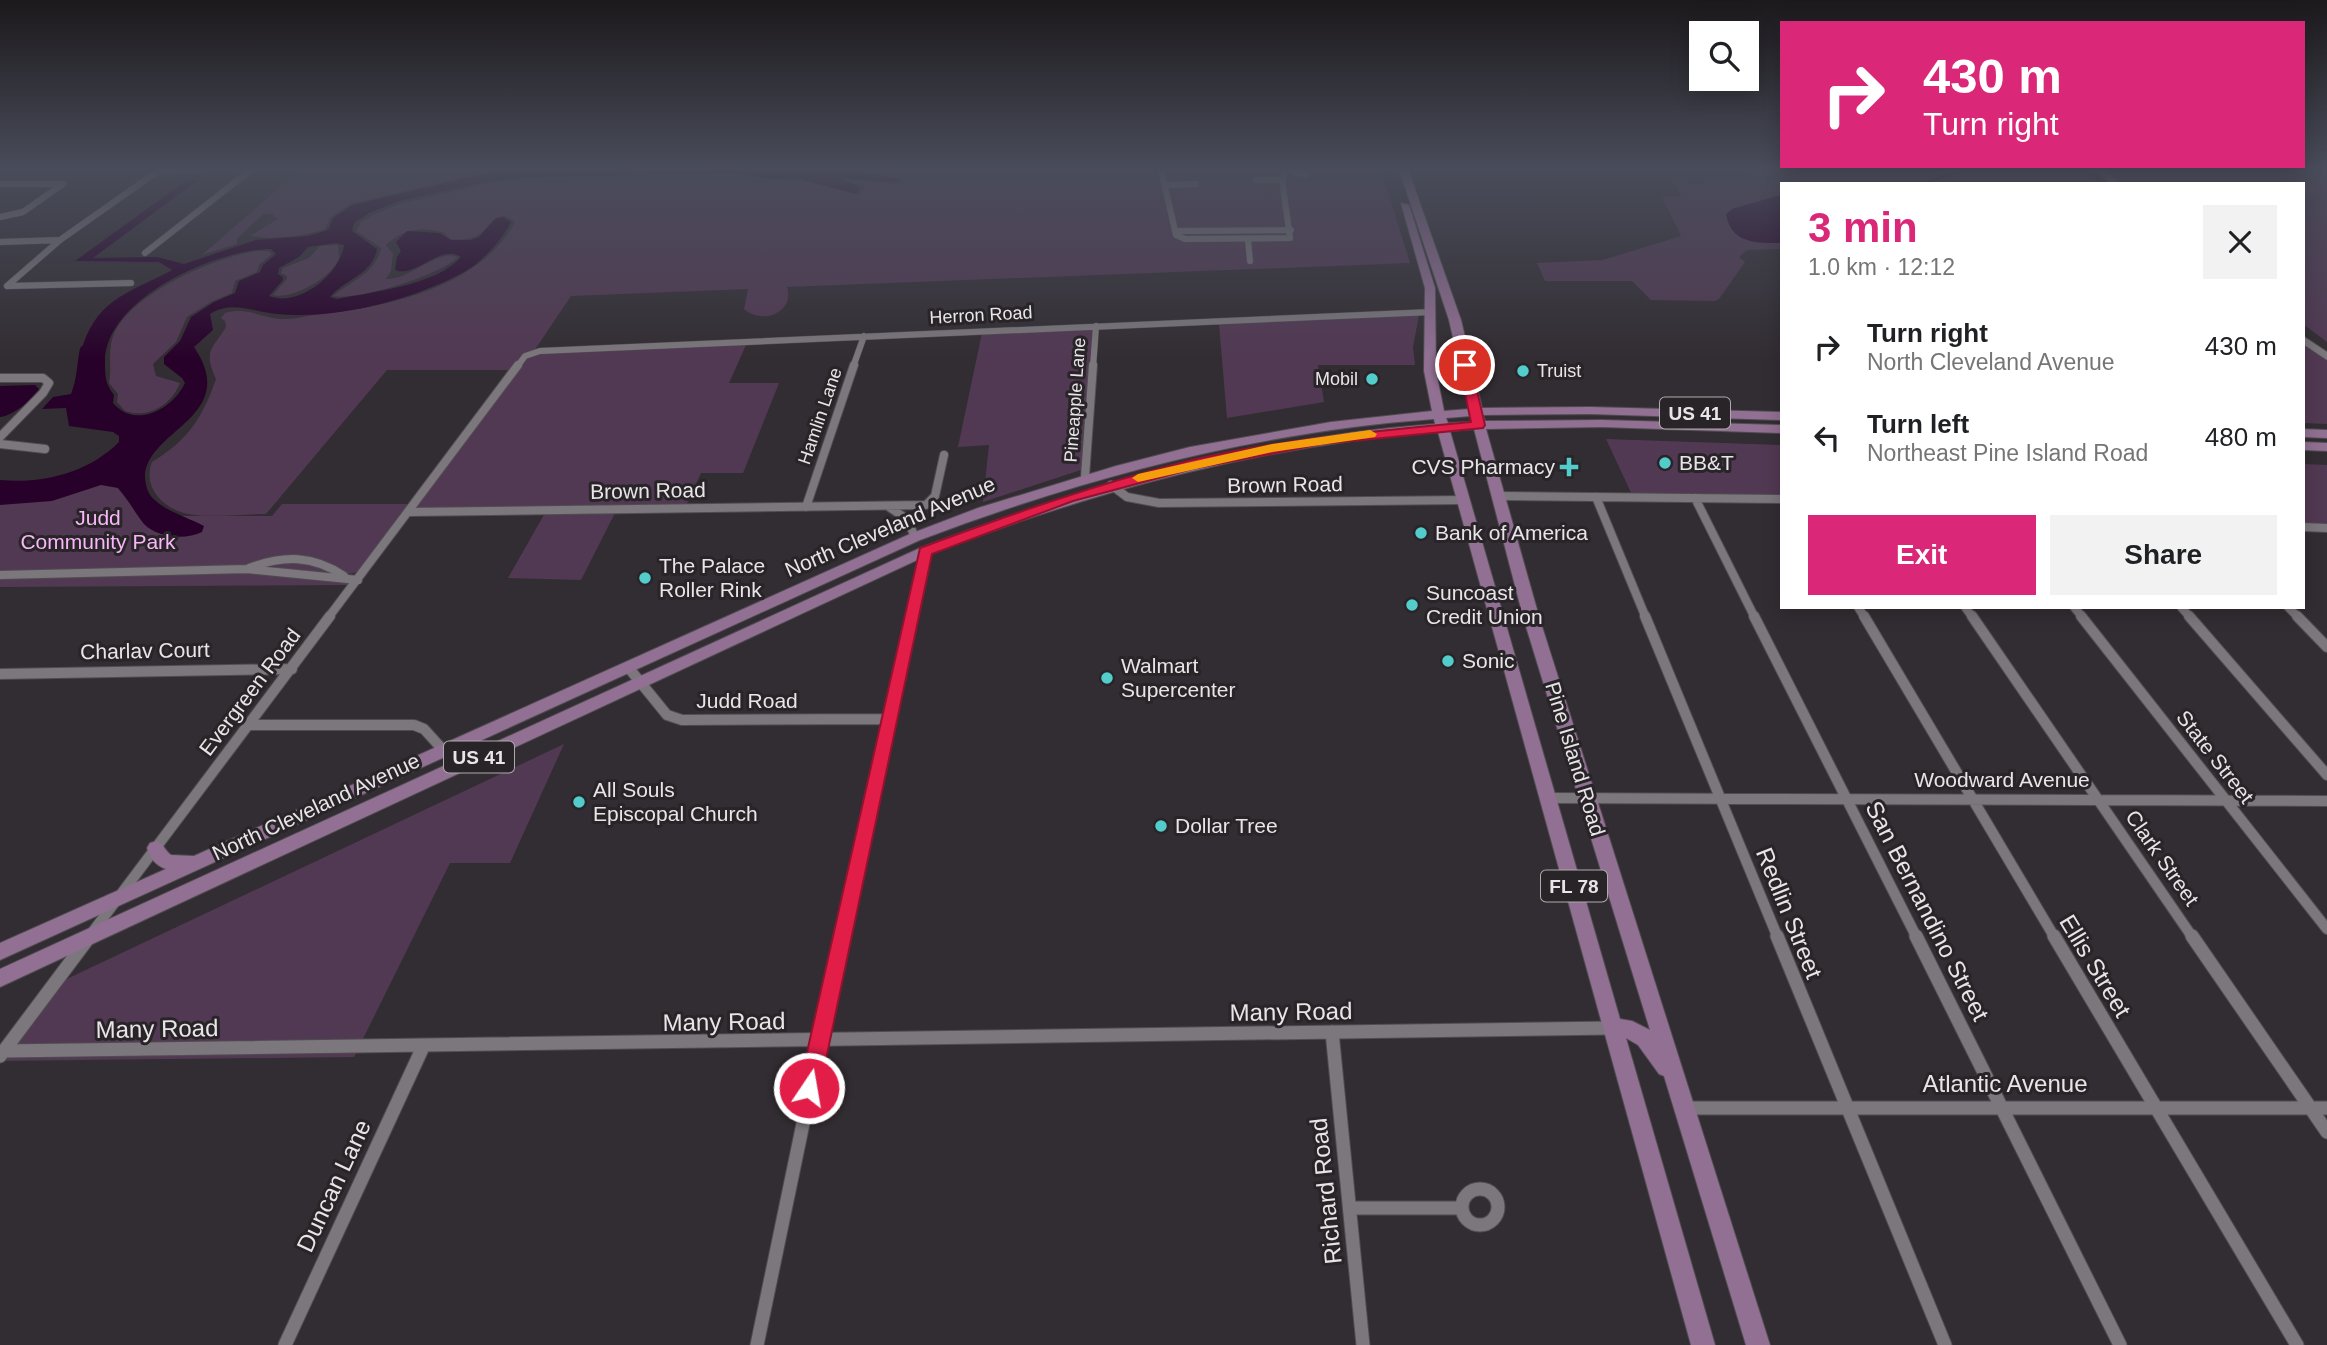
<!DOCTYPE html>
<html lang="en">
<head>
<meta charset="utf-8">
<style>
  :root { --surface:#fff; --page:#f2f2f2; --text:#202124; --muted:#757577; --accent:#db2777 }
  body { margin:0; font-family:Helvetica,sans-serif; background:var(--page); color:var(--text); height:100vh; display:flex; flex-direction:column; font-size:26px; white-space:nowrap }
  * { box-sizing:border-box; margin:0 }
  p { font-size:23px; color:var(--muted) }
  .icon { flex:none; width:38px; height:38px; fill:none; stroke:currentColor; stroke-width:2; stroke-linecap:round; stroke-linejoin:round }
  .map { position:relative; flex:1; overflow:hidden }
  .drawer { position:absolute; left:1780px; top:182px; width:525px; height:427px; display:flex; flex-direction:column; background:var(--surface); border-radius:0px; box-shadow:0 4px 18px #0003 }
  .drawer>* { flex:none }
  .banner { position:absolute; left:1780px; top:21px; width:525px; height:147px; border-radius:0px; box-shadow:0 4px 18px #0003; background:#db2777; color:#fff; overflow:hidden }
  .tools { position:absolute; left:1689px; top:21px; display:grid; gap:14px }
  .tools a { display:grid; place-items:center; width:70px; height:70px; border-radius:0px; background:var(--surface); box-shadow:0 4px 18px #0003; font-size:35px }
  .pin { position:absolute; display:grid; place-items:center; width:60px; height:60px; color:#fff; margin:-30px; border:4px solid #fff; border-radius:50%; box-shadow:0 2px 7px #0007 }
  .me { position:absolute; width:77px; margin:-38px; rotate:12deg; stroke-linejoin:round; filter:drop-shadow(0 0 5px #0008) }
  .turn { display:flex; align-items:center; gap:24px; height:147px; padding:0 28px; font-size:32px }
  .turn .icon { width:91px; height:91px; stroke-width:2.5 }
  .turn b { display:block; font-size:49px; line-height:60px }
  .round { display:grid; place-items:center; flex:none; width:74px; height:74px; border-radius:0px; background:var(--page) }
  .summary { display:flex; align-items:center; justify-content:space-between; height:119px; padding:0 28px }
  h1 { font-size:42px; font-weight:600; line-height:52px; color:var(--accent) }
  .button { display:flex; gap:14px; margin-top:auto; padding:14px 28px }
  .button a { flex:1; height:80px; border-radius:0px; background:var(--accent); color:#fff; font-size:28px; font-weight:600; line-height:80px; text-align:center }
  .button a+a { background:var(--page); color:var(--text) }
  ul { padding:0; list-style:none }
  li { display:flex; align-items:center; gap:21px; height:91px; padding:0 28px }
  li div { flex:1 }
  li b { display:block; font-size:26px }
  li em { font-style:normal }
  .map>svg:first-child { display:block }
  .green { fill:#523953 }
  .water { fill:#28012a; fill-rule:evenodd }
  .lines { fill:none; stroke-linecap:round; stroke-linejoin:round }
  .stream { stroke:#28012a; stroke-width:2 }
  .minor-far3-casing { stroke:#504c50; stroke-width:7 }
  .minor-far2-casing { stroke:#504c50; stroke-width:10 }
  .minor-far1-casing { stroke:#504c50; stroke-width:12 }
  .minor-casing { stroke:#504c50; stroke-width:15 }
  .secondary-casing { stroke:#504c50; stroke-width:2 }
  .primary-casing { stroke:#504c50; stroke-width:2 }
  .minor-far3 { stroke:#7c777c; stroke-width:6 }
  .minor-far2 { stroke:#7c777c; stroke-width:8 }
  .minor-far1 { stroke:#7c777c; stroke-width:10 }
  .minor { stroke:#7c777c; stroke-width:13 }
  .secondary { fill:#7c777c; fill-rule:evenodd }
  .primary { fill:#927093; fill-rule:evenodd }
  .route { fill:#e11d48; stroke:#92132f; stroke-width:2 }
  .slow { fill:#f59e0b }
  .poi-dot { fill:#52cdcc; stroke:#282428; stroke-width:2.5 }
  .labels { text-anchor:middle; stroke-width:6; stroke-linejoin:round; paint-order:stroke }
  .far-street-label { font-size:18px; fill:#e8e5e8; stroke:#282428 }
  .far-poi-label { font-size:18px; fill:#e8e5e8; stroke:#282428; text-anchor:start }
  .shield { fill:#282428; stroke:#aeabae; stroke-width:2 }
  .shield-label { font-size:19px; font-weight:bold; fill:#e8e5e8 }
  .poi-label { font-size:21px; fill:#e8e5e8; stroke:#282428; text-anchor:start }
  .street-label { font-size:21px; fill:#e8e5e8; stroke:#282428 }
  .park-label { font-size:21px; fill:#fab6fb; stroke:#282428 }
  .near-street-label { font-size:24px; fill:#e8e5e8; stroke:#282428 }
</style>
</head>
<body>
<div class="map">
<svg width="2327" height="1345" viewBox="0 0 2327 1345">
  <rect width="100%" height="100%" fill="#322d32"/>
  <path class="green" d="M 301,169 L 500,169 L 350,204 L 330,218 L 325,229 C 301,237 274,240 250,236 L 278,219 L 272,214 L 263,214 L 237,239 L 237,244 L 202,255 Z
    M 862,169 L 1381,169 L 1410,263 L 787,287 C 795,313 762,325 744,309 L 748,289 L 571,296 L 532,354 L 746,345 L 729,383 L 779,383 L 743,473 L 701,473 L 684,510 L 616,511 L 581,580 L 508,578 L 545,513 L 410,514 L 356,585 L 0,587 L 0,576 L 145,570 L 356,576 L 514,370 L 387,370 L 266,514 C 245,514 208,518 188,514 C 164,509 142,488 152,462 C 188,440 202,419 216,379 C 203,350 212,350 226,327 L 225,321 L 221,318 L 225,313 C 248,306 265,320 287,319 C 296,319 305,316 314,315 C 381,308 480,289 515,222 L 506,216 C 488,216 487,235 471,238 C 466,239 453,241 449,238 C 446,236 445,232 442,232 C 420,227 403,229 386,245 L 393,254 L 391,271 L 386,279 C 410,280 438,248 458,257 C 441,275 357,301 333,296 C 351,281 376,273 381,248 L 356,231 L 361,222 L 373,215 L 397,205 L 488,183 L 536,178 L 735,174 L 763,179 L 800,180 L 858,195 L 865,189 L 863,186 L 840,178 L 896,184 L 904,183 L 906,180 Z
    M 1775,169 L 2081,169 L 2100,184 L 1782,184 L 1781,195 L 1732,209 L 1755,242 L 1781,243 L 1781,249 L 1747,250 L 1739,257 L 1745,262 L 1719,299 L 1715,301 L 1651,300 L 1632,281 L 1545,281 L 1537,263 L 1603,260 L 1681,236 L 1662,197 L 1681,196 L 1672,180 L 1698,185 Z
    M 2101,169 L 2327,169 L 2327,342 L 2303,324 L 2303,184 L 2120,184 Z
    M 338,245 C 338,249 339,253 339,257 C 334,277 292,300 273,295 L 287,279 L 287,276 L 281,273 L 283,268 L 309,258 L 320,246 Z
    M 258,251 L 268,251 L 272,254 L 259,265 L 257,272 L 235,281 L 232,293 L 211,302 L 187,317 L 176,342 L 153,364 L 156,376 L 180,383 C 171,405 149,419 125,411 L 117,402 L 118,394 L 109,383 C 112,369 108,353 112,340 C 123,296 217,256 258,251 Z
    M 1419,315 L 1413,347 L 1415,365 L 1318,365 L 1324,402 L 1227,418 L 1219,324 Z
    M 1099,327 L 1084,469 L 983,502 L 989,445 L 958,447 L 982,333 Z
    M 2303,342 L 2327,361 L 2327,424 L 2303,423 Z
    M 1606,439 L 1781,445 L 1781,501 L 1634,499 Z
    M 2303,464 L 2327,465 L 2327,530 L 2303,529 Z
    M 112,481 L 140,516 L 272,516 L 282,504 L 410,504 L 362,570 C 342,581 272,571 247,569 L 237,565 C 158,569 79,572 0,573 L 0,504 Z
    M 564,744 L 510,863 L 450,863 L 354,1057 L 0,1061 L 54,985 Z"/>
  <path class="water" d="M 504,169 L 846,169 L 903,180 L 896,183 L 837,178 L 860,187 L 857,194 L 801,179 L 763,178 L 736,173 L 531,177 L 488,181 L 399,201 L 369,213 L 354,223 L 352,231 L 377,249 C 372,275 345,279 330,297 L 337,299 C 372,292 437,285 461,257 C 441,244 419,275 397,271 L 395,269 L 397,257 L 401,251 L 396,242 L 407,231 L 439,233 L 451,240 L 471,240 L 479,237 L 496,218 L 503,217 L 511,222 C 502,240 481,263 464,272 C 413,300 335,320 277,314 C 253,312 232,300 210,314 L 213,330 L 194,347 C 242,418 144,430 145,478 C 146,487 148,495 156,501 C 168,512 189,518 204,526 L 202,532 C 186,540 157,538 144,524 C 135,513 128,499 118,488 L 101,485 L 52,501 L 0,505 L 0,480 C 43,484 88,473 119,442 L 119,436 L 113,432 L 69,426 L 66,408 L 42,409 L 53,397 L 71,394 C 77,380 77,363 80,348 L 83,345 C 99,297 132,292 172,270 L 159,262 L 75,261 L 187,180 L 198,180 L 93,258 L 157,257 L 184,264 L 256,240 L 308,236 L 328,230 L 333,218 L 352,205 ZM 336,243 L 344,245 C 341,273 299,308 269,296 L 283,280 L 283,277 L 278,274 L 279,268 L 299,257 L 308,247 ZM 271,249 L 276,254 L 263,265 L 260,272 L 239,281 L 235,293 L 214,302 L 191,317 L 180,341 L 164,357 L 164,364 L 182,378 L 185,383 C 172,410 135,429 113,403 L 114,395 C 105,383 105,376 105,361 C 106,298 217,249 271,249 Z
    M 1781,195 L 1781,243 C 1757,243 1731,244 1726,214 L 1732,209 Z
    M 35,385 L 39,389 C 32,400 13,416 0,417 L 0,386 Z"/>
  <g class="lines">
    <path class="stream" d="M 1922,184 L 1965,169"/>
    <g class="minor-far3-casing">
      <path id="minor-far3" d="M 1161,169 L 1176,235 L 1185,239 L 1290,238 L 1282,179 L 1284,174
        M 159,171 L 201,169
        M 1292,172 L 1306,175
        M 1256,180 L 1283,180
        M 0,184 L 63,184 L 23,212 L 0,217
        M 1165,185 L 1196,184
        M 1175,231 L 1291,230
        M 1248,240 L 1250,261
        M 0,242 L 60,240
        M 145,253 L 252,169
        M 7,286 L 60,240 L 161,169
        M 8,286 L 131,283
        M 517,367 L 525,356 L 540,351 L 1432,312
        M 853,367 L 864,336
        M 1093,367 L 1096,326"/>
    </g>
    <g class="minor-far2-casing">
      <path id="minor-far2" d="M 0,378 L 43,378 L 49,383 L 43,393 L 0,437
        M 0,444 L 45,449
        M 1085,477 L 1093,365
        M 1111,485 L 1127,497 L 1159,503 L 1464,500
        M 1498,496 L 1782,499
        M 1596,497 L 1646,618
        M 1695,498 L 1755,618
        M 806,507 L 854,365
        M 889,507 L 907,519 L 915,537
        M 409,512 L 926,505 L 935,496 L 944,455
        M 2303,527 L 2327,528
        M 249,568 C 284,555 313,555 344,576
        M 0,575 L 247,569 L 358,580
        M 1858,607 L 1865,618
        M 1965,607 L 1973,618
        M 2074,607 L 2083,618
        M 2181,607 L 2191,618
        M 2288,607 L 2299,618
        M 328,618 L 518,365
        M 910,618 L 925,551"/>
    </g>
    <g class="minor-far1-casing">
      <path id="minor-far1" d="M 1645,616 L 1778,938
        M 1754,616 L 1917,938
        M 1864,616 L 2055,938
        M 1972,616 L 2193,938
        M 2081,616 L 2327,929
        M 2189,616 L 2327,775
        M 2297,616 L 2327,647
        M 628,667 L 667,715 L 682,720 L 889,719
        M 0,674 L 292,669
        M 250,725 L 414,725 L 424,729 L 444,751
        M 1550,798 L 2327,801
        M 88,938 L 330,616
        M 841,938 L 911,616"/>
    </g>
    <g class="minor-casing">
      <path id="minor" d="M 1777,936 L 1945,1345
        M 1916,936 L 2120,1345
        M 2054,936 L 2297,1345
        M 2192,936 L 2327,1132
        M 1332,1032 L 1363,1345
        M 3,1051 L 1613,1028
        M 0,1056 L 90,936
        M 1684,1108 L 2327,1108
        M1462 1207a18 18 0 1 1 36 0a18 18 0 1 1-36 0Z
        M 1351,1208 L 1462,1208
        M 285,1345 L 423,1047
        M 757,1345 L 842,936"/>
    </g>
    <g class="secondary-casing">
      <path id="secondary" d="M 2094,169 L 2104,169 L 2120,184 L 2111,184 Z
        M 2303,336 L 2327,352 L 2327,360 L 2303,344 Z"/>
    </g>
    <g class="primary-casing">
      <path id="primary" d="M 1399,169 L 1408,169 L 1461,320 L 1482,408 L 1590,407 L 1782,412 L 1782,420 L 1590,414 L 1483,415 L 1485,421 L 1602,420 L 1782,425 L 1782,433 L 1602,427 L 1486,429 L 1540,620 L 1770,1345 L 1746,1345 L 1664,1076 L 1659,1074 L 1638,1045 L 1626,1038 L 1715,1345 L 1691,1345 L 1438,432 C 1262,445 1094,491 930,554 L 0,987 L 0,969 L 920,548 C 1087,485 1257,437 1435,424 L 1434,419 C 1256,432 1086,477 920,540 L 0,960 L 0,943 L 166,869 C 155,865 151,859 147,848 L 150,843 C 164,838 162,849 171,855 L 194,856 L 910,534 L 978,508 L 1116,466 L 1190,447 L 1331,422 L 1432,411 L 1424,371 L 1425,288 L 1401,203 L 1409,205 L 1435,288 L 1436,371 L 1444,411 L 1469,409 L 1449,320 ZM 1471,416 L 1472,422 L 1448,423 L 1446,418 ZM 1474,429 L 1524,620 L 1650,1030 L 1632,1021 L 1620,1019 L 1450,431 Z
        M 2303,429 L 2327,430 L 2327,438 L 2303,437 Z
        M 2303,442 L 2327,443 L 2327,451 L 2303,450 Z"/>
    </g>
    <use href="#minor-far3" class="minor-far3"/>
    <use href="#minor-far2" class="minor-far2"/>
    <use href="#minor-far1" class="minor-far1"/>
    <use href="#minor" class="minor"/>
    <use href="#secondary" class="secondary"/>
    <use href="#primary" class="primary"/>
  </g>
  <linearGradient id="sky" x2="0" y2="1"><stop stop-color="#1c191c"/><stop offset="0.47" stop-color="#494c5a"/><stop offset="1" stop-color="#494c5a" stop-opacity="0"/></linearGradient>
  <rect width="2327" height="358" fill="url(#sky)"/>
  <path class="route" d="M 1465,362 L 1471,365 L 1485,425 L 1483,428 L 1322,444 L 1192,469 L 1073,501 L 932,554 L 820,1088 L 817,1095 L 809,1098 L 802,1095 L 799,1088 L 920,548 C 1009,515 1096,484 1188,461 C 1281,439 1376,431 1471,422 L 1459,365 Z"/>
  <path class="slow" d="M 1370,430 L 1377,434 L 1375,437 L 1272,452 L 1138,482 L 1132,478 L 1138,474 L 1272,444 Z"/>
  <g class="poi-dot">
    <circle cx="1523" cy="371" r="7"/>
    <circle cx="1372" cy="379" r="7"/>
    <circle cx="1665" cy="463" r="7"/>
    <path d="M1565.5 456.5h7v7h7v7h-7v7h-7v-7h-7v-7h7z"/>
    <circle cx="1421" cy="533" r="7"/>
    <circle cx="645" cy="578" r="7"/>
    <circle cx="1412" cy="605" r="7"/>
    <circle cx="1448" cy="661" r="7"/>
    <circle cx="1107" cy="678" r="7"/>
    <circle cx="579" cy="802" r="7"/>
    <circle cx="1161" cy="826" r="7"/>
  </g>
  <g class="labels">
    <g class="far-street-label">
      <text transform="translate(981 315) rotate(-3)" y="6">Herron Road</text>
      <text transform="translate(1075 400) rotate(-86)" y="6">Pineapple Lane</text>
      <text transform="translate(820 416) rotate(-71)" y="6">Hamlin Lane</text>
    </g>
    <g class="far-poi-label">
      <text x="1537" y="377">Truist</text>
      <text x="1358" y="385" text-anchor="end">Mobil</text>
    </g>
    <g class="shield">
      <rect x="1660" y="397.5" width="70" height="31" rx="5"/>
      <rect x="444" y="741.5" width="70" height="31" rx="5"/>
      <rect x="1541" y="870.5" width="66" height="31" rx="5"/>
    </g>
    <g class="shield-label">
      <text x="1695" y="420">US 41</text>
      <text x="479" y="764">US 41</text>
      <text x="1574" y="893">FL 78</text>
    </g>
    <g class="poi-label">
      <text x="1679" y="470">BB&amp;T</text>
      <text x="1555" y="474" text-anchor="end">CVS Pharmacy</text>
      <text x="1435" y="540">Bank of America</text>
      <text x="659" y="573">The Palace<tspan x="659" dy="24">Roller Rink</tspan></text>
      <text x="1426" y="600">Suncoast<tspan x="1426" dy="24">Credit Union</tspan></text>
      <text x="1462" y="668">Sonic</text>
      <text x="1121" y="673">Walmart<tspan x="1121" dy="24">Supercenter</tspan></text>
      <text x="593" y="797">All Souls<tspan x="593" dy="24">Episcopal Church</tspan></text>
      <text x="1175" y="833">Dollar Tree</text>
    </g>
    <g class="street-label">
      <text transform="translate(1285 485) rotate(-1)" y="7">Brown Road</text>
      <text transform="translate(648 491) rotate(-1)" y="7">Brown Road</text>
      <text transform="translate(890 527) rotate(-23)" y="7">North Cleveland Avenue</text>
      <text transform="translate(145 651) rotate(-1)" y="7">Charlav Court</text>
      <text transform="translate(250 692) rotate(-53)" y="7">Evergreen Road</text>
      <text x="747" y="708">Judd Road</text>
      <text transform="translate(2215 757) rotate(52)" y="7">State Street</text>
      <text transform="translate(1575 759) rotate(73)" y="7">Pine Island Road</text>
      <text x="2002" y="787">Woodward Avenue</text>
      <text transform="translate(316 807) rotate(-25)" y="7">North Cleveland Avenue</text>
      <text transform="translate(2162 858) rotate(55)" y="7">Clark Street</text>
    </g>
    <g class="park-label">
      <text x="98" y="525">Judd<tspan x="98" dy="24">Community Park</tspan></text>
    </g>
    <g class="near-street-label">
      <text transform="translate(1927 911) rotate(63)" y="8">San Bernandino Street</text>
      <text transform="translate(1789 913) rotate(68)" y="8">Redlin Street</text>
      <text transform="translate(2095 966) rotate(59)" y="8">Ellis Street</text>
      <text transform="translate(1291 1012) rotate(-1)" y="8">Many Road</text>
      <text transform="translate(724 1022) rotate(-1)" y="8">Many Road</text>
      <text transform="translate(157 1029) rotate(-1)" y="8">Many Road</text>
      <text x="2005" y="1092">Atlantic Avenue</text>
      <text transform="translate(334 1186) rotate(-65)" y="8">Duncan Lane</text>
      <text transform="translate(1326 1191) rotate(-96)" y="8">Richard Road</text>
    </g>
  </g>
</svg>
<div class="tools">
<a><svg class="icon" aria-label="search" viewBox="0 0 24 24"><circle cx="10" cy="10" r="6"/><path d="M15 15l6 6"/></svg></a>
</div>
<div class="pin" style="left:1465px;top:365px;background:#d93025"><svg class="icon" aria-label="arrive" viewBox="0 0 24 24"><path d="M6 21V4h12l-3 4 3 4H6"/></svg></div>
<svg class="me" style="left:809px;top:1088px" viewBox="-20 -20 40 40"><circle r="17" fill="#e11d48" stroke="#fff" stroke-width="3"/><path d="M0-11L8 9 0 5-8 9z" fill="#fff"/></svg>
<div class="banner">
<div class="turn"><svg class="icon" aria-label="right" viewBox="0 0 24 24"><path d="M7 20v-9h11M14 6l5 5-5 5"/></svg><div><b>430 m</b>Turn right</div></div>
</div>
<section class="drawer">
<div class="summary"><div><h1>3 min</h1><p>1.0 km · 12:12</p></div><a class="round"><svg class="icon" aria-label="close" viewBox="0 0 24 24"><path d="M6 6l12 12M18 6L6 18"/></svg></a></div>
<ul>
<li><svg class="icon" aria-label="right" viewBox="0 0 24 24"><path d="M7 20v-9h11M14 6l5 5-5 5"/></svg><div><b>Turn right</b><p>North Cleveland Avenue</p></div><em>430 m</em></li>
<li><svg class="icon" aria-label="left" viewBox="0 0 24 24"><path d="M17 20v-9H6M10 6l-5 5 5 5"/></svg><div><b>Turn left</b><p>Northeast Pine Island Road</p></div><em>480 m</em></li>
</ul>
<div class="button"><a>Exit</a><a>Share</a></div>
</section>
</div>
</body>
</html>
